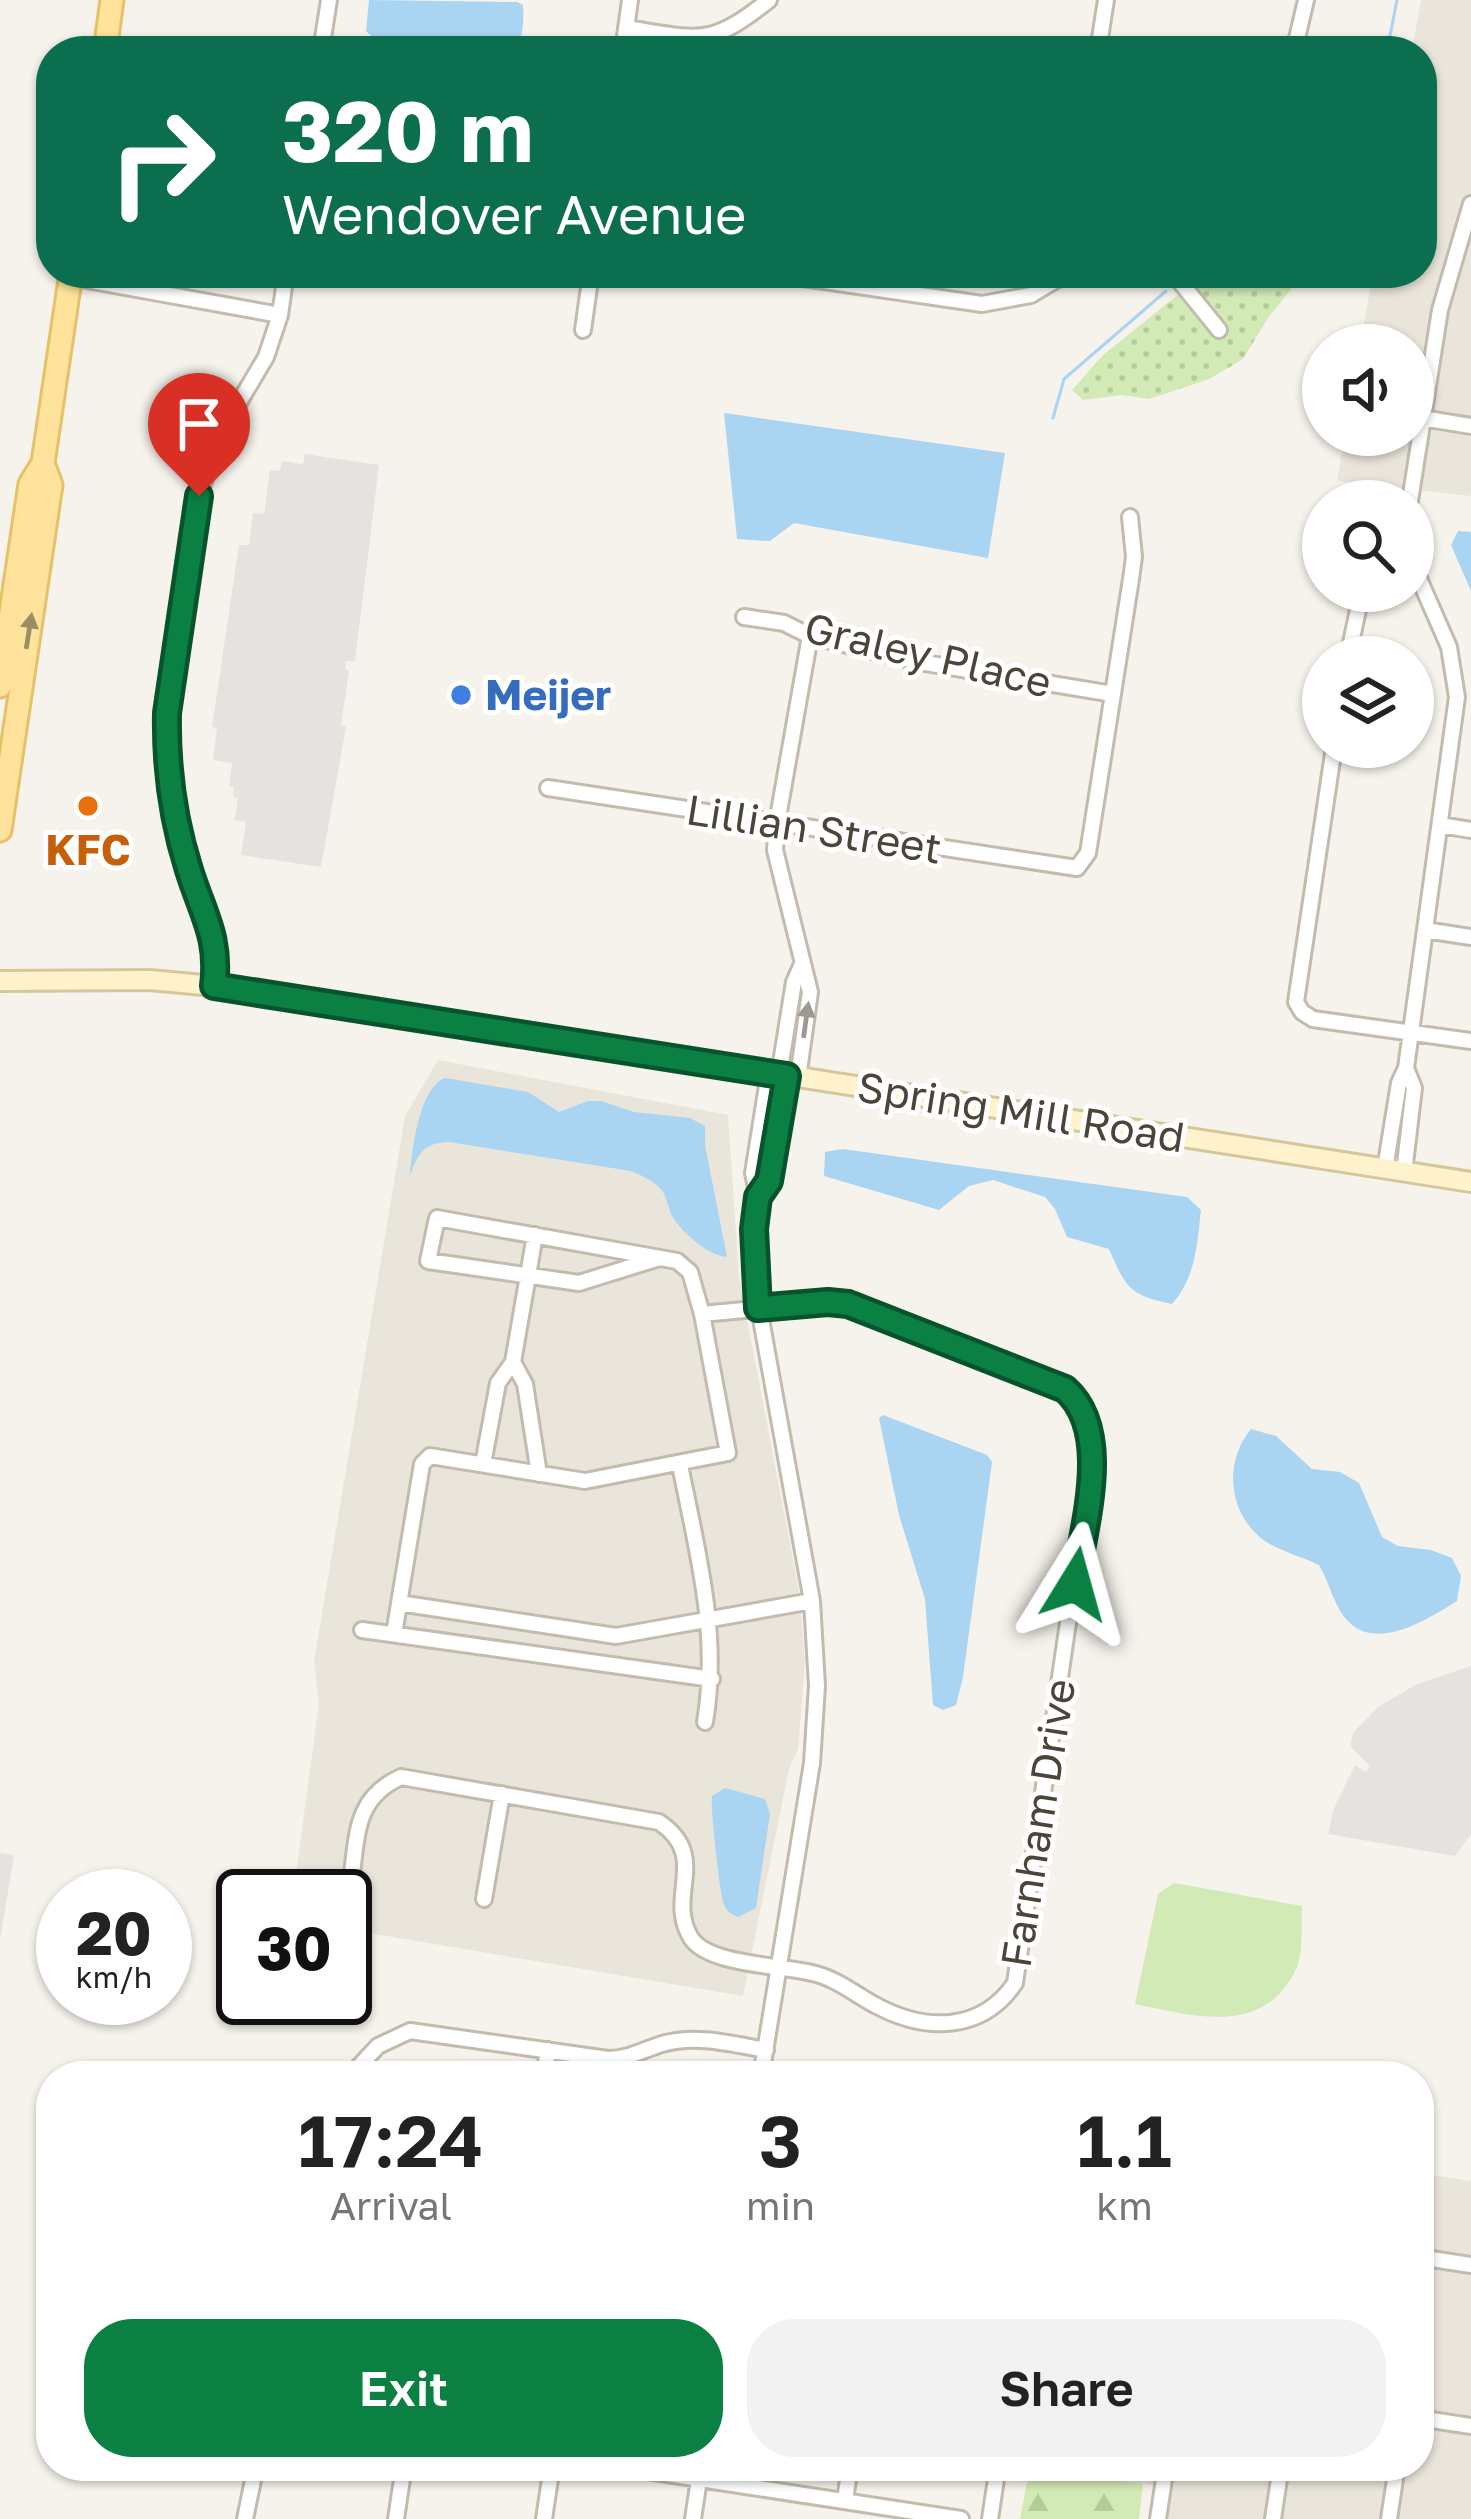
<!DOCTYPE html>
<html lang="en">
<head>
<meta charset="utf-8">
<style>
  :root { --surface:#fff; --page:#f2f2f2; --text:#222; --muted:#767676; --accent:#0b8043 }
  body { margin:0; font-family:"Golos Text",sans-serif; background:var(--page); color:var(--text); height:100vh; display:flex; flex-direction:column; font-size:45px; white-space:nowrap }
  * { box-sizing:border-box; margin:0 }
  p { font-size:39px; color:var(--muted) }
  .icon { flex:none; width:66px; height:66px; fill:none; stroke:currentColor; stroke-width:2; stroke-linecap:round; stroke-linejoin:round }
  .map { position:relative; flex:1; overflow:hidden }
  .panel { position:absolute; left:36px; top:2061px; width:1398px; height:420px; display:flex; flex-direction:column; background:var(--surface); border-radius:48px; box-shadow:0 3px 9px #0004 }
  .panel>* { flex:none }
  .banner { position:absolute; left:36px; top:36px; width:1401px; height:252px; border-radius:48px; box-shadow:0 3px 9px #0004; background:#0b6e4f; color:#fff; overflow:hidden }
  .controls { position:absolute; left:1302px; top:324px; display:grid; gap:24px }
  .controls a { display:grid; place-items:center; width:132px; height:132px; border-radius:50%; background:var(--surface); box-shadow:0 3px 9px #0004; font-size:60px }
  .speed { position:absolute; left:36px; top:1869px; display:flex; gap:24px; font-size:60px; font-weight:700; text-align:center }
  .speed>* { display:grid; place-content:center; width:156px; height:156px; border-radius:50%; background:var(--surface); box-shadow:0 3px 9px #0004; line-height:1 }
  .speed small { font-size:30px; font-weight:400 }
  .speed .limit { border:6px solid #111; border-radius:18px; background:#fff; color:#111 }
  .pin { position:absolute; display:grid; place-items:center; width:102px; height:102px; color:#fff; margin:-123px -51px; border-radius:50% 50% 50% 0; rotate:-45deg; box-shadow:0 0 12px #0007 }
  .pin .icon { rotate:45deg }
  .me { position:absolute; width:132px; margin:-66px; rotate:8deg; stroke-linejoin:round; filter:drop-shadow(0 0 9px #0008) }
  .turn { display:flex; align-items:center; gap:42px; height:252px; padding:0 48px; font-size:54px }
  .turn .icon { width:156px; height:156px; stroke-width:2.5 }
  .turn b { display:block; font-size:84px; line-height:102px }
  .eta { display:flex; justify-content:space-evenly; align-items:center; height:204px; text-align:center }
  .eta b { font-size:72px; font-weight:600; line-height:84px }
  .action { display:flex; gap:24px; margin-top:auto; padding:24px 48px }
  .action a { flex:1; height:138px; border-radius:48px; background:var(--accent); color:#fff; font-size:48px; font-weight:600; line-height:138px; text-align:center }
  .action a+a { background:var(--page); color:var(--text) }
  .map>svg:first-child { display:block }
  .residential { fill:#eae5da }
  .green { fill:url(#green-dots) }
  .forest { fill:url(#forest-firs) }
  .pitch { fill:#d2eab5 }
  .parking { fill:#e5e3e0 }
  .water { fill:#a9d4f2 }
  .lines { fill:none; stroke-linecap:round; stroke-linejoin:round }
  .stream { stroke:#a9d4f2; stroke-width:3 }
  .street-casing { stroke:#c2bbae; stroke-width:20 }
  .secondary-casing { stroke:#d6c79b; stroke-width:24 }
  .primary-casing { stroke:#e6c16a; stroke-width:27 }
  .street { stroke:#fff; stroke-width:14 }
  .secondary { stroke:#fff3cd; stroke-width:18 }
  .primary { stroke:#ffe39c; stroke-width:21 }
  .oneway { fill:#9c8c66 }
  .oneway2 { fill:#9c9892 }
  .route-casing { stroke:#07532c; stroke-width:30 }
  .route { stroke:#0b8043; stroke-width:21 }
  .shop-dot { fill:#3f7fe0; stroke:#fff; stroke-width:4.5 }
  .food-dot { fill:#e8710a; stroke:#fff; stroke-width:4.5 }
  .labels { text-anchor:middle; stroke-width:10; stroke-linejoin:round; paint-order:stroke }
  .street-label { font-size:42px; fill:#4b4439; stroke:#fff }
  .shop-label { font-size:42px; font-weight:bold; fill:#366cbe; stroke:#fff; text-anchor:start }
  .food-label { font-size:42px; font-weight:bold; fill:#c56008; stroke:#fff }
</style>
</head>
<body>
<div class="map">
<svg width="1471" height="2519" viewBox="0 0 1471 2519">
  <defs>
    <pattern id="green-dots" width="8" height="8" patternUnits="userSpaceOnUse" patternTransform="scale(3)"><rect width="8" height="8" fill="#d2eab5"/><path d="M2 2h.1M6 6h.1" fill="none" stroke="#b6ca9c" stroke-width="1.8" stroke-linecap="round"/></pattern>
    <pattern id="forest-firs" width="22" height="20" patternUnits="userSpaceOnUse" patternTransform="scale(3)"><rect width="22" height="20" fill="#d2eab5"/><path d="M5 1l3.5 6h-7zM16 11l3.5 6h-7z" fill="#b6ca9c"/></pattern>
  </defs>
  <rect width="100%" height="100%" fill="#f6f3ec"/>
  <path class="residential" d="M 1421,0 L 1471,0 L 1471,496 L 1337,481 L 1345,435 L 1413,435 L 1413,345 L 1360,345 L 1373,273 L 1422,273 L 1422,51 L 1412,51 Z
    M 438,1060 L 728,1115 L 739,1277 L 799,1591 L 805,1661 L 798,1749 L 789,1769 L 743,1996 L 345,1929 L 345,1896 L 293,1896 L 319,1703 L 314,1661 L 405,1116 Z
    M 1419,2173 L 1471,2181 L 1471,2519 L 1166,2519 L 1170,2488 L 1037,2466 L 1419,2466 Z"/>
  <path class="green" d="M 1205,273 L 1312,273 L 1296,283 L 1268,318 L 1243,359 L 1209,379 L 1149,399 L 1121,395 L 1083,400 L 1072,390 L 1103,355 Z"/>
  <path class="forest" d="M 1030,2466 L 1143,2484 L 1139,2519 L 1020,2519 Z"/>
  <path class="pitch" d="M 1174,1883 L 1302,1906 C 1301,1924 1304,1955 1295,1971 C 1262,2038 1190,2015 1135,2004 L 1158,1894 Z"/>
  <path class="parking" d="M 305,454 L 379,465 L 355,661 L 346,661 L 345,669 L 349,671 L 341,725 L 346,727 L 321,867 L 241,855 L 246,822 L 235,820 L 238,798 L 233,797 L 234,787 L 229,786 L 232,763 L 213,760 L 217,728 L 212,727 L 239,545 L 249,545 L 253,513 L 264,514 L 270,470 L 280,471 L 282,461 L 303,464 Z
    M 1471,1666 L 1471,1834 L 1455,1856 L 1328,1834 L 1334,1808 L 1355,1765 L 1366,1772 L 1370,1766 L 1350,1746 L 1353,1733 L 1378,1707 L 1415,1685 Z
    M 0,1853 L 14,1855 L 0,1940 Z"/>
  <path class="water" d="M 369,0 L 517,2 L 523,5 C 524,20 523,37 516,51 C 479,51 391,59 366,31 Z
    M 724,413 L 1005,453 L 988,558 L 794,523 L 770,541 L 737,539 Z
    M 1458,531 L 1471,532 L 1471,591 L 1451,545 Z
    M 445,1078 L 528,1092 L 559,1112 L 588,1101 L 601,1101 L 634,1112 L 690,1118 L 705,1126 L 705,1145 L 727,1257 C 709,1256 684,1234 674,1219 C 668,1211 668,1200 663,1192 C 656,1181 642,1176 631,1171 L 449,1142 C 423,1143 418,1153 410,1176 C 412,1150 419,1088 445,1078 Z
    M 843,1149 L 1187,1197 L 1201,1210 C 1197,1244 1196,1277 1172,1304 C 1129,1295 1126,1288 1109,1249 L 1067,1237 L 1055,1209 L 1045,1197 L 993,1180 L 969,1186 L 939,1210 L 824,1176 L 825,1152 Z
    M 883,1415 L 987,1455 L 992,1462 L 963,1677 L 956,1705 L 943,1710 L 933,1705 L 925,1599 L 899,1515 L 879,1418 Z
    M 1251,1429 L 1276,1436 L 1312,1469 L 1340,1472 L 1359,1483 L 1382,1537 L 1398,1546 L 1431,1550 L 1452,1558 L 1461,1576 L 1457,1601 C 1431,1617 1381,1650 1351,1624 C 1334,1609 1330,1583 1319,1565 C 1302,1557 1280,1551 1265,1541 C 1228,1515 1223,1462 1251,1429 Z
    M 725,1788 L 765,1799 L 770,1814 L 756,1908 L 738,1917 C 730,1913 727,1913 724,1904 C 720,1897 710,1803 712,1796 Z"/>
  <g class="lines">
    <path class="stream" d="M 1387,51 L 1397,0
      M 1188,274 L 1190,273
      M 1053,418 L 1064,379 L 1166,291"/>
    <g class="street-casing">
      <path id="street" d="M 626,28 C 699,39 709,48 769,0
        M 321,51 L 329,0
        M 623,51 L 630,0
        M 1098,51 L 1106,0
        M 1294,51 L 1306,0
        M 769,273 L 982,304 L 1031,295 L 1068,273
        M 1173,273 L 1219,330
        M 70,277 L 280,315
        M 583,330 L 591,273
        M 1422,418 L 1471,426
        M 1410,501 L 1440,310 L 1471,204
        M 744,617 L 784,623 L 810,636 L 919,662 L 1113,694
        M 1348,657 L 1362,591
        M 1334,747 L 1296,1002 L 1302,1012 L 1313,1019 L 1471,1041
        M 548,788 L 1077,868 L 1088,853 L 1131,579 L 1134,557 L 1130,517
        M 1440,825 L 1471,830
        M 1425,930 L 1471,937
        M 214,986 L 216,943 L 188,867 L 171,790 L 167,713 L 199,496 L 222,431 L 266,357 L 280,315 L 286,273
        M 779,1075 L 794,982 L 802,964
        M 798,1078 L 810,992 L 775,850 L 777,823 L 810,636
        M 1385,1169 L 1399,1083 L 1406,1068 L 1457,697 L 1449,647 L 1413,565
        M 1404,1172 L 1414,1088 L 1406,1068
        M 758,1197 L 753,1173 L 769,1073
        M 513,1362 L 525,1384 L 539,1474
        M 483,1464 L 498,1383 L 513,1362 L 535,1235
        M 680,1465 C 697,1551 720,1634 705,1722
        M 399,1603 L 616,1636 L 812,1601
        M 362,1630 L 712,1679
        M 394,1634 L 422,1464 L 430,1456 L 585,1481 L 728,1453 L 702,1314 L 690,1272 L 677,1261 L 437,1218 L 428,1261 L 579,1283 L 656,1259
        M 350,1887 C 358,1839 352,1799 401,1777 L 659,1822 C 711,1857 665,1896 691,1938 C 708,1965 781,1965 812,1973 C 836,1978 856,1995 877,2006 C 926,2032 982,2032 1015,1983 L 1093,1453 C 1093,1421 1080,1397 1052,1383 L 848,1304 L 828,1302 L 702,1314
        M 484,1899 L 502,1794
        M 350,2076 L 378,2046 L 410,2031 L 608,2059 C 629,2059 642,2050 662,2044 C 696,2034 732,2044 766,2050
        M 544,2076 L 548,2050
        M 761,2076 L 812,1763 L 817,1686 L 812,1601 L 759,1308 L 755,1229 L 758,1197 L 769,1181 L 787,1076
        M 1419,2257 L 1471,2265
        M 1419,2418 L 1471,2426
        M 615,2466 L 961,2519
        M 845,2500 L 850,2466
        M 245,2519 L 256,2466
        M 396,2519 L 404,2466
        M 544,2519 L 552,2466
        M 693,2519 L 701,2466
        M 990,2519 L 998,2466
        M 1158,2519 L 1166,2466
        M 1273,2519 L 1281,2466
        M 1389,2519 L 1397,2466"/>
    </g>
    <g class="secondary-casing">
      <path id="secondary" d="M 0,981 L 150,980 L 214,986 L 1471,1182"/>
    </g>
    <g class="primary-casing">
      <path id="primary" d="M 105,51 L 112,0
        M 0,686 L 30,484 L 43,463 L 71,273
        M 0,830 L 51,485 L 43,463"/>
    </g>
    <use href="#street" class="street"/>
    <use href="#secondary" class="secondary"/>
    <use href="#primary" class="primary"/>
  </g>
  <defs><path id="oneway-solid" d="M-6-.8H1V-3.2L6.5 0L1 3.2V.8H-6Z" transform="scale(3)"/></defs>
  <use class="oneway" href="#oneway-solid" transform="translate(29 631) rotate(-81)"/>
  <use class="oneway2" href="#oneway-solid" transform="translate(806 1020) rotate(-82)"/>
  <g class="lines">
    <g class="route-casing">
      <path id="route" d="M 199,496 L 167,713 C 166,765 173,820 189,870 C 203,915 220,937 214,986 L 787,1076 L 769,1181 L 758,1197 L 754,1229 L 758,1308 L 828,1302 L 848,1304 L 1065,1389 C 1114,1432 1083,1527 1075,1584"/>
    </g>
    <use href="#route" class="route"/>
  </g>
  <circle class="shop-dot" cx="461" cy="695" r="12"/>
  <circle class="food-dot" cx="88" cy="806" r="12"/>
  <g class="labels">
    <g class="street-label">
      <text transform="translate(928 655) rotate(13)" y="15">Graley Place</text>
      <text transform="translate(814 829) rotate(9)" y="15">Lillian Street</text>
      <text transform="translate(1021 1112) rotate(9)" y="15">Spring Mill Road</text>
      <text transform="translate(1038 1823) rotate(-81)" y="15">Farnham Drive</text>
    </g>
    <g class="shop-label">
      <text x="485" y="710">Meijer</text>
    </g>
    <g class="food-label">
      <text x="88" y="865">KFC</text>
    </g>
  </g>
</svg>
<div class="controls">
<a><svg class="icon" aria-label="sound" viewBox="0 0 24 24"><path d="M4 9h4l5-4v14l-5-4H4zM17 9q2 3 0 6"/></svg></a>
<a><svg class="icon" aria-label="search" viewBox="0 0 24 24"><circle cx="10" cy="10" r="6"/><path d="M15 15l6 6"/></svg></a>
<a><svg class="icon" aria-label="layers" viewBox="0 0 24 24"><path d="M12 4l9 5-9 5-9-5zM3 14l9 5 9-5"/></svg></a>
</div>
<div class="speed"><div>20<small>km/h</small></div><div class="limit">30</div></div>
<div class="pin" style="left:199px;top:496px;background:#d93025"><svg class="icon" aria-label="arrive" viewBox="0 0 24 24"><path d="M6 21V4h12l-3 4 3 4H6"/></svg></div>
<svg class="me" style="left:1075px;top:1584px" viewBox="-20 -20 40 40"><path d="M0-17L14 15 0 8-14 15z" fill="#0b8043" stroke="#fff" stroke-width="4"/></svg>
<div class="banner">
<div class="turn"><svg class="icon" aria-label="right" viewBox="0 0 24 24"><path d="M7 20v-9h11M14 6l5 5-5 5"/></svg><div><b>320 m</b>Wendover Avenue</div></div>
</div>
<section class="panel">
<div class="eta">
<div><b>17:24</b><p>Arrival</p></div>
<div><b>3</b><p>min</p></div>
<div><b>1.1</b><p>km</p></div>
</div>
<div class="action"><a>Exit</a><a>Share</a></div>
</section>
</div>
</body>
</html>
